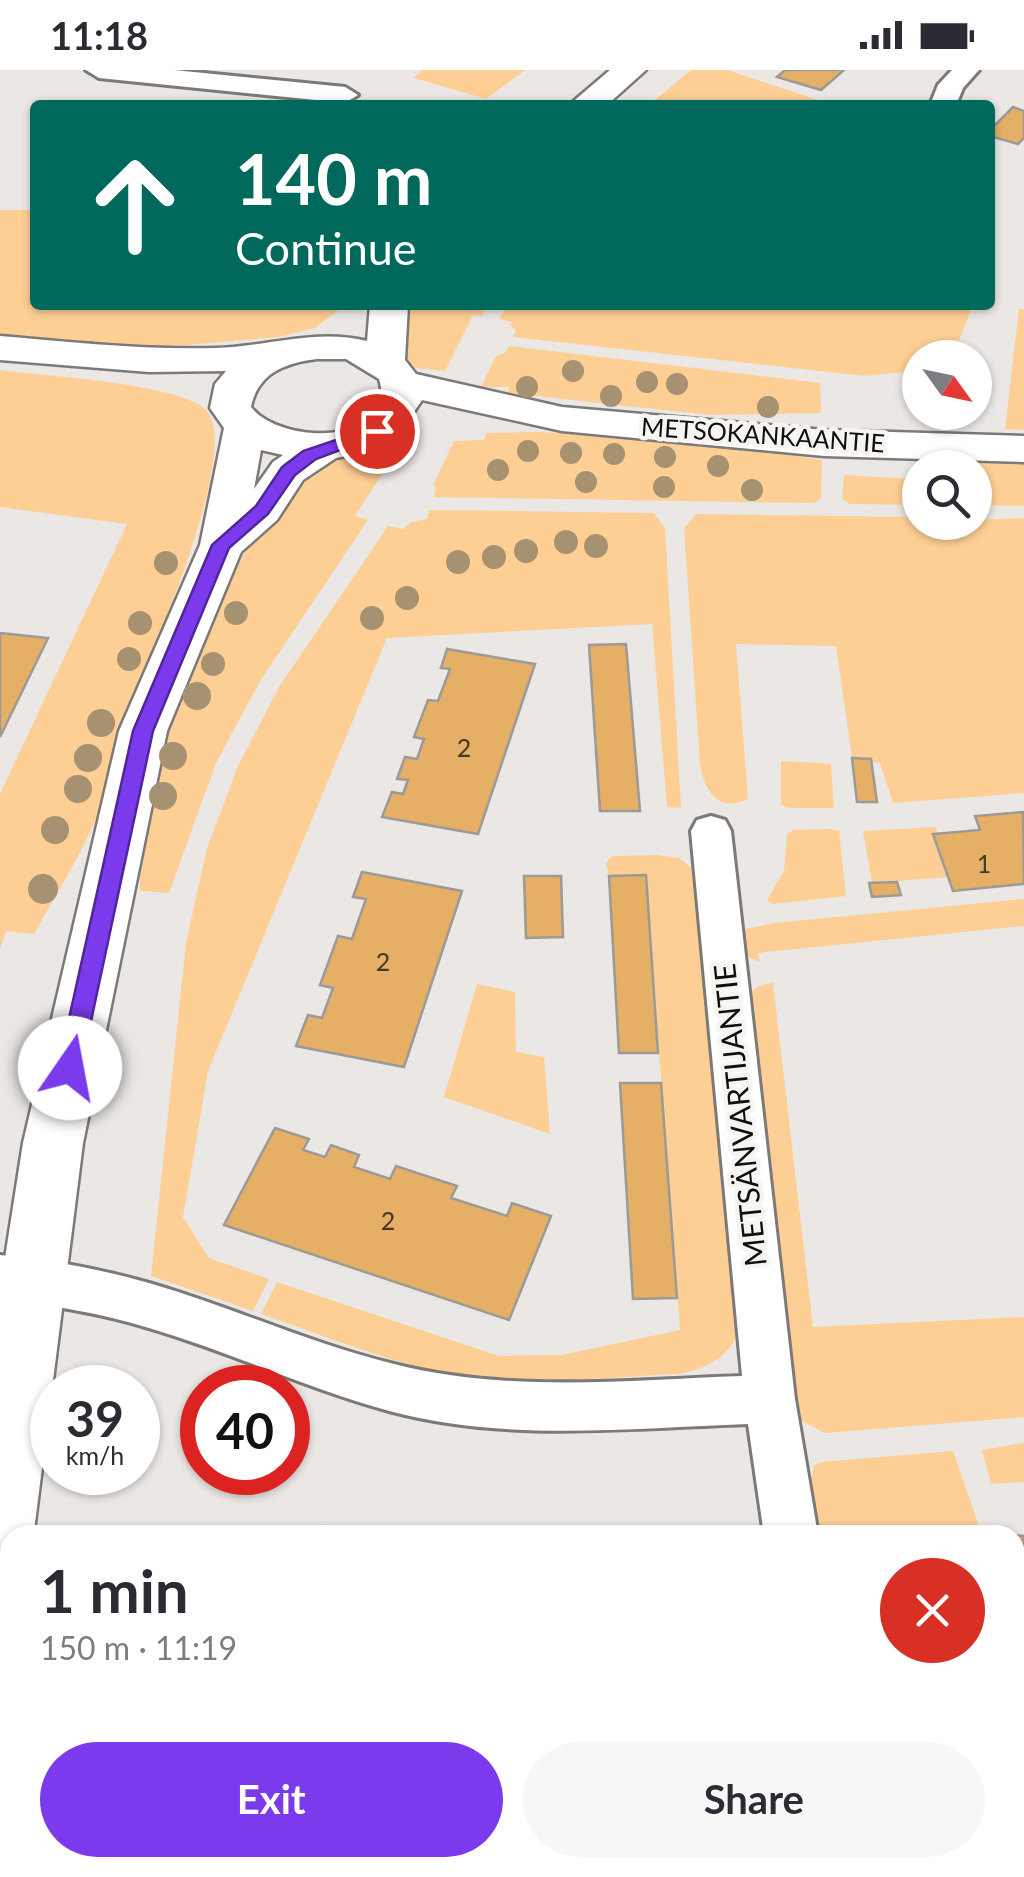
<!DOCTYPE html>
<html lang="en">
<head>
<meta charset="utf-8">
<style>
  :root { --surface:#fff; --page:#f7f7f7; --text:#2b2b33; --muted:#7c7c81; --accent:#7c3aed }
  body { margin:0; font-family:Lato,sans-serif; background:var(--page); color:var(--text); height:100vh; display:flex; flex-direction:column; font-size:38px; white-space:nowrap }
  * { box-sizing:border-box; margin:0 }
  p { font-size:32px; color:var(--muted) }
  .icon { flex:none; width:55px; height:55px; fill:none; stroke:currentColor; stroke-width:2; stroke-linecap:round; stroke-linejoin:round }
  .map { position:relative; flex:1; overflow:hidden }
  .panel { position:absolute; left:0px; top:1455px; width:1025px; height:352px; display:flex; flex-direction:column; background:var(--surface); border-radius:30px 30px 0 0; box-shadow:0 2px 8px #0004 }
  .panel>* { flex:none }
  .guide { position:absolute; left:30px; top:30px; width:965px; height:210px; border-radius:10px; box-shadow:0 2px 8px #0004; background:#00695c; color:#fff; overflow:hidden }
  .needle { width:65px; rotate:123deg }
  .tools { position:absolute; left:902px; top:270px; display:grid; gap:20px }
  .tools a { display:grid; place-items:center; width:90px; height:90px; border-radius:50%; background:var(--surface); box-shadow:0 2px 8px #0004; font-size:50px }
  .speed { position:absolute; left:30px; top:1295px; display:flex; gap:20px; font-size:50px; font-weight:700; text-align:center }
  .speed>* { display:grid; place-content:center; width:130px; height:130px; border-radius:50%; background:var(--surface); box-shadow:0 2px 8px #0004; line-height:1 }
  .speed small { font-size:25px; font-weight:400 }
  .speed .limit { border:15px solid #d22; background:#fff; color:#111 }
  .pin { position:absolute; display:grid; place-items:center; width:85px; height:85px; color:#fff; margin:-42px; border:5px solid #fff; border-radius:50%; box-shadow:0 2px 10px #0007 }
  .me { position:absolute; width:110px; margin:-55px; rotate:12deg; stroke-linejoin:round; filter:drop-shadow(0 0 8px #0008) }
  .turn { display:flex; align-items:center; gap:35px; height:210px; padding:0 40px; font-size:45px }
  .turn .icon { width:130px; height:130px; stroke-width:2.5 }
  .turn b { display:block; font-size:70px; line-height:85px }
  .round { display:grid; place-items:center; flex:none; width:105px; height:105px; border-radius:52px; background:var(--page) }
  .overview { display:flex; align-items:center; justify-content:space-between; height:170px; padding:0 40px }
  h1 { font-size:60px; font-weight:700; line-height:75px }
  .cta { display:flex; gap:20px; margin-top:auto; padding:20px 40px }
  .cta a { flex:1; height:115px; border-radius:60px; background:var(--accent); color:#fff; font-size:40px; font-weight:700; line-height:115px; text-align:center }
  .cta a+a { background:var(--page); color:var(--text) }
  .status { display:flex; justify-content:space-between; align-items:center; height:70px; padding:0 50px; background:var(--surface); direction:ltr }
  .status svg { height:28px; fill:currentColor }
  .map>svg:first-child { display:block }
  .green { fill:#fdcf95 }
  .building { fill:#e6af66; stroke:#9c9a97; stroke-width:2.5 }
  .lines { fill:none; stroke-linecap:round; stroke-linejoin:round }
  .street-casing { stroke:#7c7977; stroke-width:6 }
  .secondary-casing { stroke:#7c7977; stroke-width:5 }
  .street { fill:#fff; fill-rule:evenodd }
  .secondary { fill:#fff; fill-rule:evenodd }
  .tree { fill:#a69170 }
  .route { fill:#7c3aed; stroke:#51269a; stroke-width:2.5 }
  .labels { text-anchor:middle; stroke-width:9; stroke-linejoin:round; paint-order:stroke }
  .far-street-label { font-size:25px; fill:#11100f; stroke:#f7f5f1 }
  .number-label { font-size:25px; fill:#463825 }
  .street-label { font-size:30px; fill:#11100f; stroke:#f7f5f1 }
</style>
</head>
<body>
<div class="status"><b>11:18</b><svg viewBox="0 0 49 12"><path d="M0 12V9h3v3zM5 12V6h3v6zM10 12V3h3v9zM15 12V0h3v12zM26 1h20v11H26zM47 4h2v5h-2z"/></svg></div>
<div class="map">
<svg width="1024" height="1807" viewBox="0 0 1024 1807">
  <rect width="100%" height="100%" fill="#eae7e4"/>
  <path class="green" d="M 422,0 L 525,0 L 486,29 L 414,8 Z
    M 691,0 L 727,0 L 833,35 L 649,35 Z
    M 0,140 L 35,140 L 35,235 L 345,235 L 315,258 L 279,267 L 162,277 L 83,278 L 0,272 Z
    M 409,235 L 488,235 L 482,246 L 473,245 L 445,301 L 406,297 L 393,265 Z
    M 507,235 L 973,235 L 958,273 L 946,287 L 920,288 L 920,300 L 865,306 L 513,267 L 516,260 L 510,255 L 512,252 L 499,249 Z
    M 1019,239 L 1024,239 L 1024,360 L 1005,359 Z
    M 509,276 L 820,313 L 821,343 L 709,345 L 508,323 L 509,317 L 481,317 L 496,286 L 505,283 Z
    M 0,300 C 43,306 179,313 206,340 C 245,379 142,604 124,656 C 111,691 106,731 89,764 C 73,798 52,831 34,864 L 6,861 L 0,880 L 0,724 L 127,454 L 0,437 Z
    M 541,362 L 703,371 L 822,390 L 821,428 L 814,433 L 434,427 L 436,419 L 433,415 L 454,371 L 484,370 L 486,363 Z
    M 371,378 L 395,384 L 355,446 L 368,450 L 260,611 L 216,693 L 169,823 L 140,821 L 140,758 L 166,667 L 204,567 L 268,434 L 305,388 Z
    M 999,387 L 1024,387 L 1024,436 L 975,435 L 975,398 L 920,398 L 920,435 L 850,434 L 842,429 L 844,405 L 912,409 L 913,396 Z
    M 429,440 L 654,443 L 665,458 L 681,738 L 667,737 L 652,554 L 387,568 L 208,1001 L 183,1147 L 209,1188 L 269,1209 L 253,1241 L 151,1206 L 186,873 L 207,778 L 238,696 L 279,617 L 388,456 L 403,459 L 411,452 L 427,449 Z
    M 696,444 L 920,447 L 920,452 L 1024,448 L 1024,723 L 893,733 L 880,693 L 852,688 L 836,576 L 736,574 L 748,729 C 718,744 704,720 700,694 L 684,458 Z
    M 781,691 L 831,694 L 834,738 L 789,738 L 781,734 Z
    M 935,757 L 938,764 L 933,765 L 948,807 L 872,813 L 863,761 Z
    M 832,759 L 839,761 L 846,826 L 772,834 L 767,830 L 784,801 L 787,764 L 793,760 Z
    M 658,785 L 679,788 L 692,798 L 741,1247 C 738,1283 710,1298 679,1304 C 611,1307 541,1315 473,1307 C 400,1298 329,1267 261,1244 L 277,1212 L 499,1286 L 562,1285 L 680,1260 L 646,806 L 609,806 L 606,793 L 612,786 Z
    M 1024,829 L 1024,856 L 758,883 L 760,892 L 744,885 L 741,873 L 745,859 L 775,853 Z
    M 773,913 L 813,1257 L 1024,1247 L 1024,1347 L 825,1363 L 800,1350 L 746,926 L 759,916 Z
    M 477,914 L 515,922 L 516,982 L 544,987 L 550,1064 L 444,1027 Z
    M 1024,1373 L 1024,1412 L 991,1414 L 982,1380 Z
    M 953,1381 L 982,1465 L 819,1465 L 811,1412 L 814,1396 L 821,1392 Z"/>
  <path class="building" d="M 785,0 L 844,0 L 821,20 L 777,7 Z
    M 1013,37 L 1024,41 L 1024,68 L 1018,74 L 990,66 L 990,60 Z
    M 0,563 L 48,568 L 0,667 Z
    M 626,574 L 640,741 L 600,741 L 589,575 Z
    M 447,579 L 535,594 L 478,764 L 382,747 L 392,722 L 403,724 L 408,710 L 397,709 L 405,687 L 417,689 L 424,669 L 414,667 L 428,630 L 438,631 L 450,599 L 441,598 Z
    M 852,688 L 871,689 L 877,732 L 857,732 Z
    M 1023,742 L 1024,814 L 953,821 L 933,764 L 980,760 L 975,746 Z
    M 362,802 L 462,821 L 404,997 L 296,976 L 308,945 L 322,948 L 333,918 L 320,915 L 338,866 L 352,869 L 366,829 L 353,827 Z
    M 646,805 L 658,983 L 619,983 L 609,806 Z
    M 524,806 L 561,806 L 563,867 L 526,868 Z
    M 897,812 L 901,825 L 872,827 L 869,813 Z
    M 620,1013 L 661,1013 L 677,1228 L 633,1229 Z
    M 275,1058 L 309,1069 L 303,1080 L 325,1087 L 331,1075 L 359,1085 L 354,1097 L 390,1109 L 396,1096 L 457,1116 L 451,1128 L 507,1146 L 512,1133 L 551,1146 L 509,1250 L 224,1155 Z
    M 323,1456 L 323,1465 L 234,1465 L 235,1461 Z
    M 1005,1464 L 1024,1466 L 1024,1515 L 1015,1491 L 1015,1465 Z
    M 219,1798 L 376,1798 L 376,1807 L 219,1807 Z
    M 646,1798 L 757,1798 L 758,1807 L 647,1807 Z"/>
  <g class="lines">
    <g class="street-casing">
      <path id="street" d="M 86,0 L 174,0 L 345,17 L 358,25 L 345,33 L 99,8 Z
        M 952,0 L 979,0 L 963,18 L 956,35 L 930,35 L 938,15 Z
        M 711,746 L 725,750 L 731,761 L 795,1329 L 818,1465 L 764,1465 L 748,1354 C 631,1358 508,1372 393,1342 C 310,1320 231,1282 149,1258 C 100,1243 51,1235 0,1229 L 0,1185 C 51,1190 100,1199 149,1213 C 232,1237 311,1274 394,1294 C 508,1323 627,1310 742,1306 L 691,761 L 697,750 Z
        M 815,1798 L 875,1798 L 877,1807 L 817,1807 Z"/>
    </g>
    <g class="secondary-casing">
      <path id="secondary" d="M 610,0 L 646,0 L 607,35 L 569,35 Z
        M 370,235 L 408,235 L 405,290 L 416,304 L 562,337 L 824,360 L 1024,366 L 1024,392 L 824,386 L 562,361 L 422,330 L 397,367 L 366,382 L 336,388 L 303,410 L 277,450 L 241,482 L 167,661 L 83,1073 L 34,1461 L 33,1465 L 10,1465 L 10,1491 L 0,1495 L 0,1220 L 23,1073 L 119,661 L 200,475 L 224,358 L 210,338 L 215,314 L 226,301 L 149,302 L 0,290 L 0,266 C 72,272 143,280 215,278 C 266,277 316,258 367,271 ZM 317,289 L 346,289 L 379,309 C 399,375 282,376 251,337 C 258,303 285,293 317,289 ZM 261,380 L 283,385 L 273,392 L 254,419 Z"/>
    </g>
    <use href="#street" class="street"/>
    <use href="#secondary" class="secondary"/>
  </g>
  <g class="tree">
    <circle cx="573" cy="301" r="11"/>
    <circle cx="647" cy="312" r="11"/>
    <circle cx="677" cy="314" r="11"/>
    <circle cx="527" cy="317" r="11"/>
    <circle cx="611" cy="326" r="11"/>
    <circle cx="768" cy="337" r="11"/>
    <circle cx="528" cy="381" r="11"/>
    <circle cx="571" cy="383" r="11"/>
    <circle cx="614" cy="384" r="11"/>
    <circle cx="665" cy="387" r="11"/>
    <circle cx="718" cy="396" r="11"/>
    <circle cx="498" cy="400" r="11"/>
    <circle cx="586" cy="412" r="11"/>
    <circle cx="664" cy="417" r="11"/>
    <circle cx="752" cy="420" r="11"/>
    <circle cx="566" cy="472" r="12"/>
    <circle cx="596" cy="476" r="12"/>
    <circle cx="526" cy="481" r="12"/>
    <circle cx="494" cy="487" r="12"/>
    <circle cx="458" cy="492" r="12"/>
    <circle cx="166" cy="493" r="12"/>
    <circle cx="407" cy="528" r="12"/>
    <circle cx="236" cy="543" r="12"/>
    <circle cx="372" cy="548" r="12"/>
    <circle cx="140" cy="553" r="12"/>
    <circle cx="129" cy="589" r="12"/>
    <circle cx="213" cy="594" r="12"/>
    <circle cx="197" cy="626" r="14"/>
    <circle cx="101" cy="653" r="14"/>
    <circle cx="173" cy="686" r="14"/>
    <circle cx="88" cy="688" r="14"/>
    <circle cx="78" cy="719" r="14"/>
    <circle cx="163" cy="726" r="14"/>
    <circle cx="55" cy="760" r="14"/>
    <circle cx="43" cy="819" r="15"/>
  </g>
  <path class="route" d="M 377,356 L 383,357 L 383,364 L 316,389 L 295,405 L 268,444 L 229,478 L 153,661 L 81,998 L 78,1005 L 61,1005 L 58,998 L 133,661 L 212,475 L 256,436 L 282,397 L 303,381 Z"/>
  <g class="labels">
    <g class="far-street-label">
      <text transform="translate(763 365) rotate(4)" y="9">METSOKANKAANTIE</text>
    </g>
    <g class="number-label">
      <text x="464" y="687">2</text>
      <text x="984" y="803">1</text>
      <text x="383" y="901">2</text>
      <text x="388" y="1160">2</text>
    </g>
    <g class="street-label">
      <text transform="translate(741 1045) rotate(-96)" y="10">METSÄNVARTIJANTIE</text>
    </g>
  </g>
</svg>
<div class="tools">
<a><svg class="needle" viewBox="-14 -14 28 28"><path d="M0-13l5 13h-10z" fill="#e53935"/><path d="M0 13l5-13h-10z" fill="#7c7c81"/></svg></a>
<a><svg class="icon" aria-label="search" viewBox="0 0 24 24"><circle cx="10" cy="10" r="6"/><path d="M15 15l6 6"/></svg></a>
</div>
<div class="speed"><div>39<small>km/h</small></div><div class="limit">40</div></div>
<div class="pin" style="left:377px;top:361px;background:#d93025"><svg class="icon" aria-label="arrive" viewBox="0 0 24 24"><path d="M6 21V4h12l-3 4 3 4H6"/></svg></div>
<svg class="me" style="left:70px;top:998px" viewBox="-20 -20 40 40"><circle r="19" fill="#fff"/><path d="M0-13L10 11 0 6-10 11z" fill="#7c3aed"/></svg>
<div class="guide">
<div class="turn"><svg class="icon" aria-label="ahead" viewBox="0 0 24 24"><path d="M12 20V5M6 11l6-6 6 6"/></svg><div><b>140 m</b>Continue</div></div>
</div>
<section class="panel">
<div class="overview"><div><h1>1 min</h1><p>150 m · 11:19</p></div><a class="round" style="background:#d93025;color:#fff"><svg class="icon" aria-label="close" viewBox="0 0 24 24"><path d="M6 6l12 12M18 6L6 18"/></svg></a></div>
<div class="cta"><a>Exit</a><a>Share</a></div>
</section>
</div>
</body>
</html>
